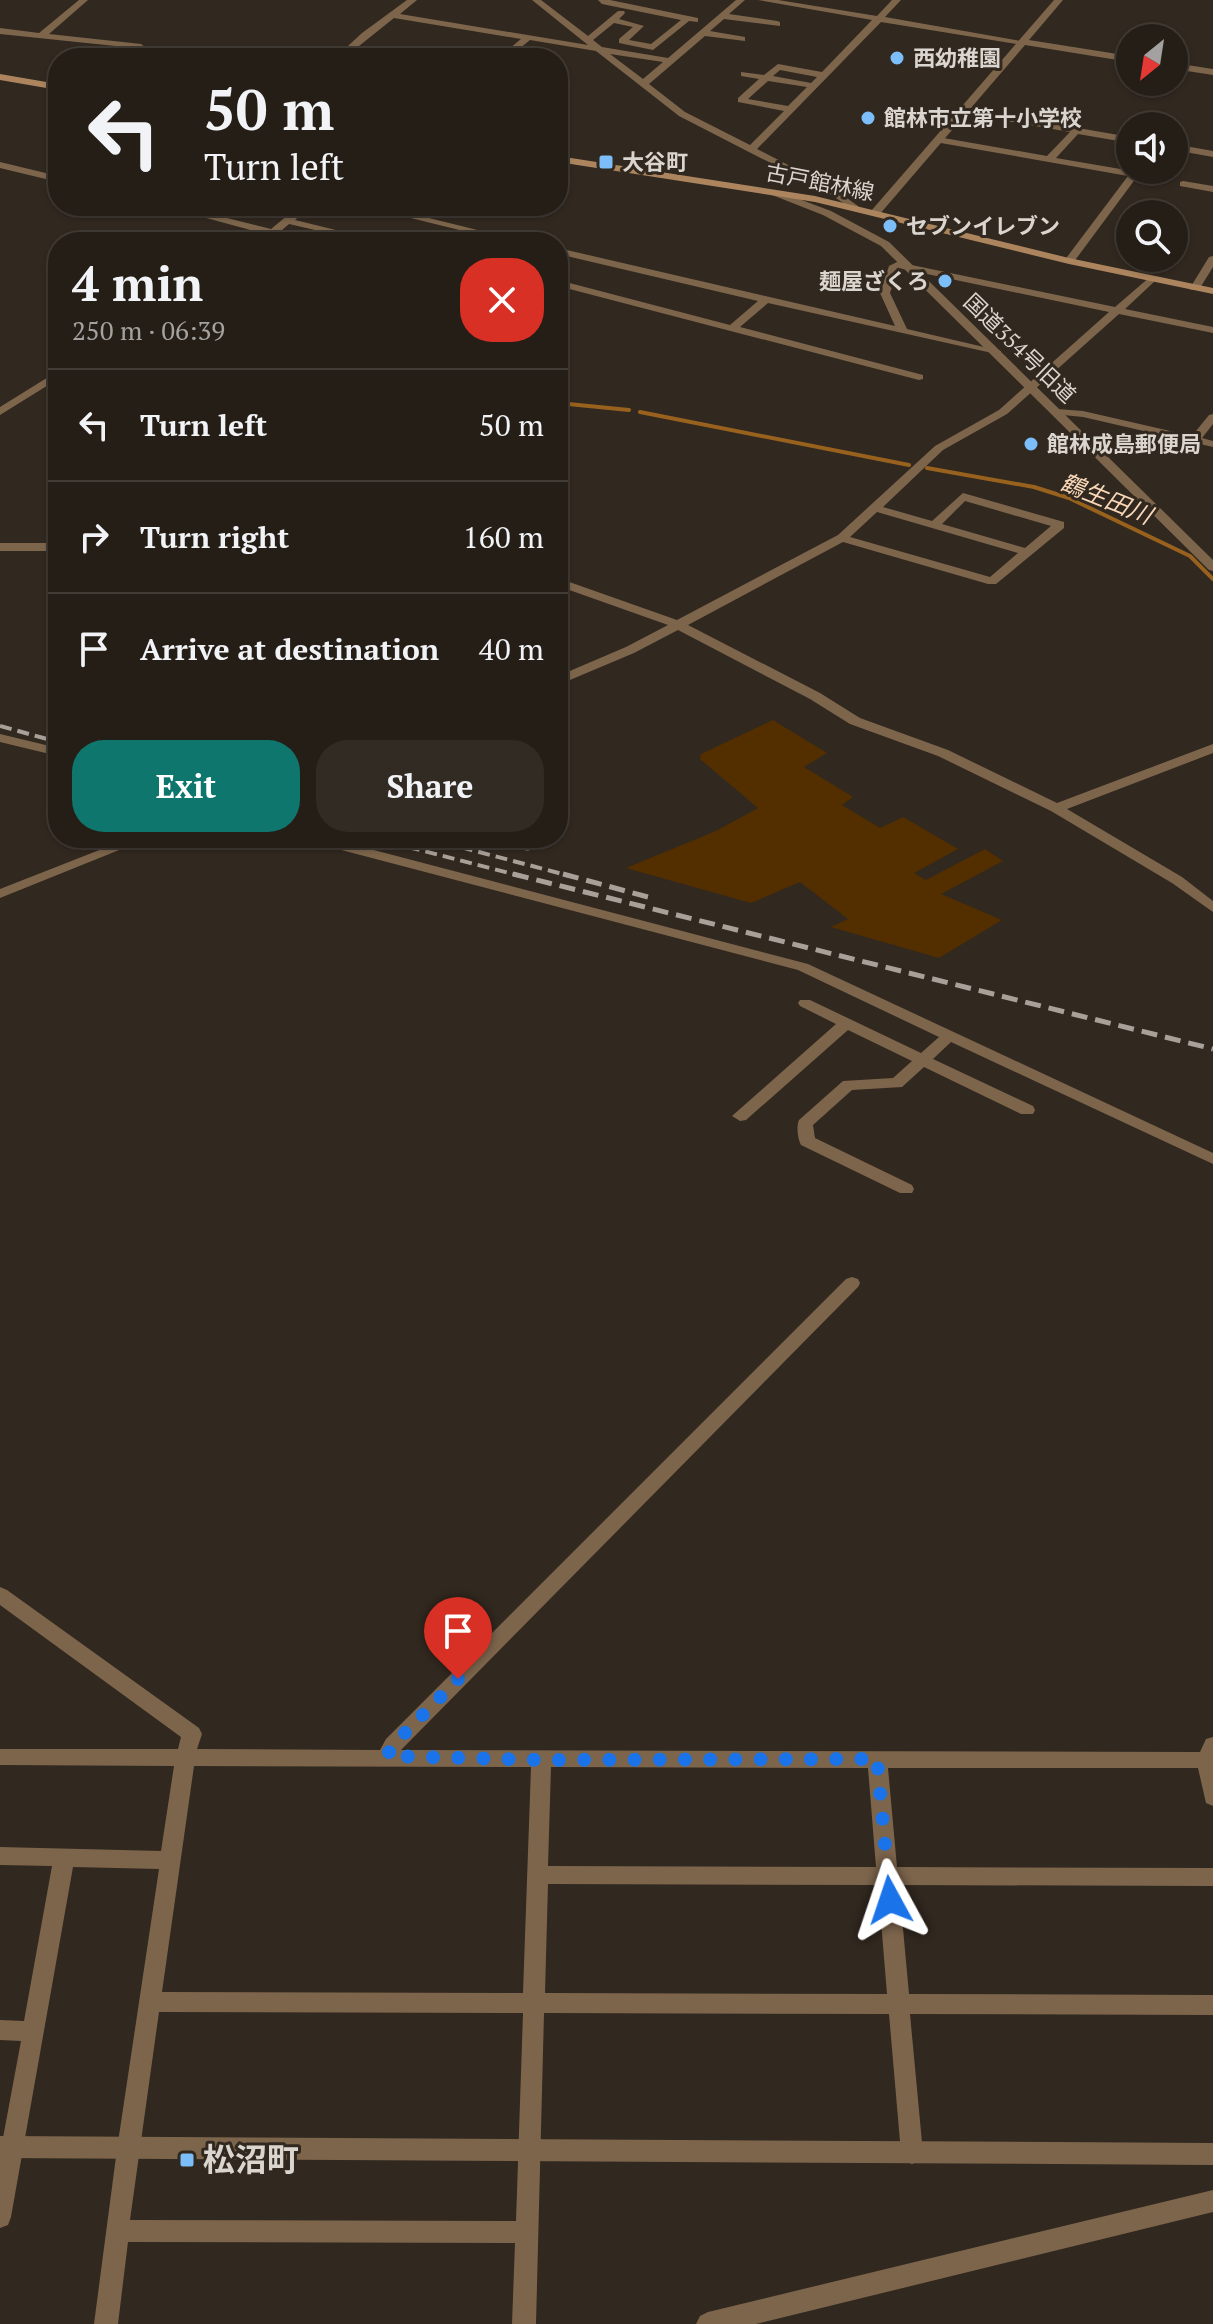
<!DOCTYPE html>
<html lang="en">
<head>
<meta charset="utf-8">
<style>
  :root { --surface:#251e17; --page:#312b24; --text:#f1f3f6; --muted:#a3a2a1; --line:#423c36; --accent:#0f766e }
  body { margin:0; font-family:"PT Serif","Noto Sans JP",serif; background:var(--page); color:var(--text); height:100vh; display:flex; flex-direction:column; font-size:30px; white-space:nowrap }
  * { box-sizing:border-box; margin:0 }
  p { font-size:26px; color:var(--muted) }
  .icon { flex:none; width:44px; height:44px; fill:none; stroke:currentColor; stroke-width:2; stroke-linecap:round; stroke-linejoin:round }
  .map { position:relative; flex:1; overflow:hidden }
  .drawer { position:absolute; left:48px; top:232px; width:520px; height:616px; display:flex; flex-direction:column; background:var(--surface); border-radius:32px; box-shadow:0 2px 6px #0004,0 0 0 2px var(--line) }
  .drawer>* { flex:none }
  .banner { position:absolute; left:48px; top:48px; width:520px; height:168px; border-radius:32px; box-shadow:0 2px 6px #0004,0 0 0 2px var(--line); background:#251e17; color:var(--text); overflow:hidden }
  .needle { width:52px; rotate:210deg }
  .controls { position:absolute; left:1116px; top:24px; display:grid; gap:16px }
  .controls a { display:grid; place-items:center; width:72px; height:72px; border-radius:50%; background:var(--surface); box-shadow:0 2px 6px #0004,0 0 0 2px var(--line); font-size:40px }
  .pin { position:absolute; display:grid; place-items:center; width:68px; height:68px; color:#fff; margin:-82px -34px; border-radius:50% 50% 50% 0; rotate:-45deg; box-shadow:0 0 8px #0007 }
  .pin .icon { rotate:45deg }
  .me { position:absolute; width:88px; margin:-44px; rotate:355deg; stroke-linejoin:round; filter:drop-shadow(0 0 6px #0008) }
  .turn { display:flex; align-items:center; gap:28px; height:168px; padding:0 24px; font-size:36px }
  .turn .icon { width:104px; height:104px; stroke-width:2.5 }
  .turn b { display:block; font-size:56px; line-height:68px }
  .round { display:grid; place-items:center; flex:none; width:84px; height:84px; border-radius:32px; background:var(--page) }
  .summary { display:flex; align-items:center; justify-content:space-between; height:136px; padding:0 24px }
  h1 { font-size:48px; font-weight:600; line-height:60px }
  .action { display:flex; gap:16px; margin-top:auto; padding:16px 24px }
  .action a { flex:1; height:92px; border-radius:32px; background:var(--accent); color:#fff; font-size:32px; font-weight:600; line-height:92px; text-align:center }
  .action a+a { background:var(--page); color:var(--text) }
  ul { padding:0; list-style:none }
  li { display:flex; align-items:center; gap:24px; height:112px; padding:0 24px; border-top:2px solid var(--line) }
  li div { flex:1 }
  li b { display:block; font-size:30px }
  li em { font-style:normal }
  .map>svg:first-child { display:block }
  .green { fill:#532f00 }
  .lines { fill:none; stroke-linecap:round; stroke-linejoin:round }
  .stream { stroke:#98611d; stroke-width:4 }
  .minor { fill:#7d654c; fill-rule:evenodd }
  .tertiary { fill:#7d654c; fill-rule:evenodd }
  .secondary { fill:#ac855e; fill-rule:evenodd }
  .rail-far1 { stroke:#a8a19a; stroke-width:4; stroke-dasharray:12 6; stroke-linecap:butt }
  .rail { stroke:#a8a19a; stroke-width:5; stroke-dasharray:16 8; stroke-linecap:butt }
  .route { stroke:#1a73e8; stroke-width:14; stroke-dasharray:0 25.2 }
  .poi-dot { fill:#7cbef9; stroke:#31281f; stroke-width:3 }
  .labels { text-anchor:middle; stroke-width:6; stroke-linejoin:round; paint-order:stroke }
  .far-poi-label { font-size:22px; font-weight:bold; fill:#dbd5cf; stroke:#31281f; text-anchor:start }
  .far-street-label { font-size:22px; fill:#dbd5cf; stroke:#31281f }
  .far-water-label { font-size:24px; font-style:italic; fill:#f8d8b9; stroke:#31281f }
  .near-poi-label { font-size:32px; font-weight:bold; fill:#dbd5cf; stroke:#31281f; text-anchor:start }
</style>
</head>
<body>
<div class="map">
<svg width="1213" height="2324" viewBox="0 0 1213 2324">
  <rect width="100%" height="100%" fill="#31281f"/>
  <path class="green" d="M 773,720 L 827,753 L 804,767 L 853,797 L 842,805 L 880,828 L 903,817 L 958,849 L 914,873 L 926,880 L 985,849 L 1003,861 L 941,894 L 1002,920 L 939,958 L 831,927 L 848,919 L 800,882 L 751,903 L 626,868 L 716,831 L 758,808 L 700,759 L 701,754 Z"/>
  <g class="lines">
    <path class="stream" d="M 558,403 L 629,410
      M 640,412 L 909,465
      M 927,468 L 1034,487 L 1069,498 L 1190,556 L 1213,579"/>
    <path class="minor" d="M 79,0 L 88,0 L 49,34 L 141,44 L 145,47 L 144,49 L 0,34 L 0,28 L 39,33 Z
      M 407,0 L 417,0 L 400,14 L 588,45 L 532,0 L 541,0 L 588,36 L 618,11 L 624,11 L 625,13 L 619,19 L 644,26 L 629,40 L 651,44 L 681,20 L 602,4 L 598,0 L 610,0 L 698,18 L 698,22 L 689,21 L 653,50 L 619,43 L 619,39 L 633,27 L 614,23 L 593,40 L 602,47 L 668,58 L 736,0 L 745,0 L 729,14 L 777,21 L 780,22 L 780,26 L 724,19 L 710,31 L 745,37 L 745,41 L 705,36 L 649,84 L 685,112 L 750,145 L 784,111 L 738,102 L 738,98 L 759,79 L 741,76 L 741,72 L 764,75 L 778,64 L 822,72 L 872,20 L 758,0 L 778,0 L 877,16 L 892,0 L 901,0 L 885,17 L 1026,42 L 1022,45 L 881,22 L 757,149 L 833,188 L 858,206 L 858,210 L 855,211 L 827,192 L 679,116 L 596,51 L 530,40 L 508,58 L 498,58 L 521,39 L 394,18 L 344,58 L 335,58 L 362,33 ZM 610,54 L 663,62 L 643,79 ZM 780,70 L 817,77 L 811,83 L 773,76 ZM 768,81 L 807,87 L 788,106 L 748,99 Z
      M 962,108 L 1130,137 L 1130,143 L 1078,134 L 1056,158 L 1132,171 L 1142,170 L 1073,263 L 1064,261 L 1128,176 L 935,142 L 935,138 L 938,137 L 1047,156 L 1070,132 L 959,113 L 959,109 Z
      M 1174,144 L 1213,151 L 1213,157 L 1174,150 Z
      M 0,162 L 58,176 L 58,182 L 0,168 Z
      M 1183,181 L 1213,186 L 1213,192 L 1180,186 L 1180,182 Z
      M 162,206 L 179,206 L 271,229 L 299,206 L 310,206 L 295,220 L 385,242 L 367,242 L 289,224 L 268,242 L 257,242 L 265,234 Z
      M 362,206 L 380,206 L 526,242 L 508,242 Z
      M 558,248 L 895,326 L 880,293 L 889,266 L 897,262 L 1115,307 L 1151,276 L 1155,277 L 1155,281 L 1125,309 L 1213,327 L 1213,333 L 1119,314 L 1007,414 L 943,450 L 883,507 L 932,521 L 963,493 L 1064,522 L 1064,528 L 996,584 L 988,584 L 843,542 L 688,625 L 820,693 L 860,718 L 948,750 L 1057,803 L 1213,744 L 1213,753 L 1067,809 L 1182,877 L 1213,901 L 1213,912 L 1172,883 L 1051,811 L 938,756 L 850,724 L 810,699 L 678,630 L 634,653 L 558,685 L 558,676 L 626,647 L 668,625 L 558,586 L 558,578 L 677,620 L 838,535 L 935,446 L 999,410 L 1109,312 L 898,268 L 890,293 L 907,329 L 1001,351 L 1001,355 L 768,303 L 740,327 L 923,375 L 923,379 L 919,380 L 558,286 L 558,280 L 730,325 L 758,301 L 558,254 ZM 965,501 L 1051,526 L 1025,548 L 942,524 ZM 877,512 L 1018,553 L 990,577 L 850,537 Z
      M 1213,256 L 1213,267 L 1200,288 L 1191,290 L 1190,288 L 1209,257 Z
      M 58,371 L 58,379 L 0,415 L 0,407 Z
      M 1057,409 L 1083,411 L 1192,436 L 1209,415 L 1213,414 L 1213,424 L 1202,438 L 1213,441 L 1213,447 L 1083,417 L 1053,414 L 1053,410 Z
      M 0,543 L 58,543 L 58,551 L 0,551 Z
      M 58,713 L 58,722 L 48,722 L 48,716 Z
      M 0,734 L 58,748 L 58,756 L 0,742 Z
      M 130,838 L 149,838 L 0,898 L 0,889 Z
      M 305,838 L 328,838 L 808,964 L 1213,1153 L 1213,1164 L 951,1042 L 933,1059 L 1033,1106 L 1035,1110 L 1033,1114 L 1021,1114 L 924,1067 L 902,1087 L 852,1090 L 813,1125 L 815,1138 L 912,1185 L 914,1189 L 912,1193 L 900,1193 L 801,1145 C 798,1139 796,1127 799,1120 L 843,1081 L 893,1078 L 912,1061 L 848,1030 L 746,1120 L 740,1121 L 732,1116 L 836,1024 L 800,1006 L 798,1003 L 800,1000 L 810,1000 L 921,1053 L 939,1037 L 798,970 L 307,841 Z
      M 484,838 L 508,838 L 533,844 L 535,847 L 528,851 L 486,841 Z
      M 852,1277 L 858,1279 L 860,1283 L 858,1287 L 401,1750 L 1200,1752 L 1206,1739 L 1213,1737 L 1213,1806 L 1206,1803 L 1198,1768 L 888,1768 L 897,1867 L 1213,1868 L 1213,1886 L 899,1885 L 909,1994 L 1213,1995 L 1213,2015 L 910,2014 L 923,2153 L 920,2161 L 912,2164 L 904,2161 L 901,2153 L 889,2014 L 544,2013 L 536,2324 L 512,2324 L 515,2243 L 128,2242 L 118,2324 L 94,2324 L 117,2149 L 159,1869 L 73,1867 L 11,2217 L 8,2225 L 0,2228 L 0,2154 L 21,2041 L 0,2040 L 0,2020 L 24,2021 L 52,1866 L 0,1865 L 0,1847 L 161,1851 L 174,1766 L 0,1765 L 0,1749 L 178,1749 L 181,1737 L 0,1605 L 0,1587 L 7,1590 L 199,1728 L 202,1734 L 197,1749 L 380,1750 L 386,1739 L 846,1279 ZM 194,1766 L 531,1767 L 523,1993 L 162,1992 ZM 551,1767 L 868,1768 L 876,1867 L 548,1866 ZM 548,1884 L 878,1885 L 887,1994 L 545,1993 ZM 159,2012 L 523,2013 L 516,2221 L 130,2220 Z"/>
    <path class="tertiary" d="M 1054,0 L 1063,0 L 1029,40 L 1130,56 L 1130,62 L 1025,45 L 879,215 L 871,215 L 871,211 Z
      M 1174,63 L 1213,69 L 1213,75 L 1174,69 Z
      M 775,190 L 831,211 L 889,242 L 1213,560 L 1213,571 L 1209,570 L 881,246 L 823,215 L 772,195 L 770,193 Z
      M 0,2136 L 1213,2143 L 1213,2165 L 0,2158 Z
      M 1213,2190 L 1213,2212 L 756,2324 L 696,2324 L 700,2316 L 708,2312 Z"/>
    <path class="secondary" d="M 0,74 L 58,84 L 58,90 L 0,80 Z
      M 558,156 L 815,196 L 1069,258 L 1213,288 L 1213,294 L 1069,264 L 815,202 L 558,162 Z"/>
    <path class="rail-far1" d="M 0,726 L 58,742
      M 373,838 L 521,876
      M 426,838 L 570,876"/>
    <path class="rail" d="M 513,874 L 1213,1049
      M 563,874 L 648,897"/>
  </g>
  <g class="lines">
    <path class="route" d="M 458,1679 L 393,1745 L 387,1756 L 541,1760 L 877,1759 L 890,1900"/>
  </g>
  <g class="poi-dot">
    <circle cx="897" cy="58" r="8"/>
    <circle cx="868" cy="118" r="8"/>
    <rect x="598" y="154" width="16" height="16" rx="4"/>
    <circle cx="890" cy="226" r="8"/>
    <circle cx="945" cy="281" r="8"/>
    <circle cx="1031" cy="444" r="8"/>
    <rect x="179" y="2152" width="16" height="16" rx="4"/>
  </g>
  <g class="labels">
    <g class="far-poi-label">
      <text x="913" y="66">西幼稚園</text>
      <text x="884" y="126">館林市立第十小学校</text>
      <text x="622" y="170">大谷町</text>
      <text x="906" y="234">セブンイレブン</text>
      <text x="929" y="289" text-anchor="end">麺屋ざくろ</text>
      <text x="1047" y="452">館林成島郵便局</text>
    </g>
    <g class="far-street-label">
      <text transform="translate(820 182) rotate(11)" y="8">古戸館林線</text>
      <text transform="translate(1020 348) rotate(44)" y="8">国道354号旧道</text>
    </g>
    <g class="far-water-label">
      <text transform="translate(1106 499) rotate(22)" y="8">鶴生田川</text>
    </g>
    <g class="near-poi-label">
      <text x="203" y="2171">松沼町</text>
    </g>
  </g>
</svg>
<div class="controls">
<a><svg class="needle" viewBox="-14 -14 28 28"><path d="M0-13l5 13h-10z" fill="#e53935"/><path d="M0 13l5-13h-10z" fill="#a3a2a1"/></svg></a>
<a><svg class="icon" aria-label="sound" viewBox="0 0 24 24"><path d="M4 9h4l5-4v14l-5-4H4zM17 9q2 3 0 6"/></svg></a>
<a><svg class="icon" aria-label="search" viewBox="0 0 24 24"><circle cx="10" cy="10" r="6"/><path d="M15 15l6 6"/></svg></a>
</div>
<div class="pin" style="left:458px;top:1679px;background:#d93025"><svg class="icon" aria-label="arrive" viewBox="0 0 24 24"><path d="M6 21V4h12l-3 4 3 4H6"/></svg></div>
<svg class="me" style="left:890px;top:1900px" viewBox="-20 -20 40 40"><path d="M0-17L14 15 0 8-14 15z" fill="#1a73e8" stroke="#fff" stroke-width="4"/></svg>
<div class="banner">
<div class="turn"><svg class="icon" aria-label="left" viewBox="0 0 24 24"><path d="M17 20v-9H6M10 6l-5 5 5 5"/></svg><div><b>50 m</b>Turn left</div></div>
</div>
<section class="drawer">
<div class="summary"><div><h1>4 min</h1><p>250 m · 06:39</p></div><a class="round" style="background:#d93025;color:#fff"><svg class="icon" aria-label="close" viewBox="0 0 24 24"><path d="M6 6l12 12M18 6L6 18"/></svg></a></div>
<ul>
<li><svg class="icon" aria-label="left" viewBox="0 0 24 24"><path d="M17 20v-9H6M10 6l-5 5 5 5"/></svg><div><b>Turn left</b></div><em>50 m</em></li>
<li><svg class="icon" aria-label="right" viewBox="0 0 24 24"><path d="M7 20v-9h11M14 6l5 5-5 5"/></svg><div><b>Turn right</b></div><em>160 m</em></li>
<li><svg class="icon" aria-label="arrive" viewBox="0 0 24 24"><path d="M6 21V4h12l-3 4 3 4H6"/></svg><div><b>Arrive at destination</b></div><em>40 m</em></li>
</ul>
<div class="action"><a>Exit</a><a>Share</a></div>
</section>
</div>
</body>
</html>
